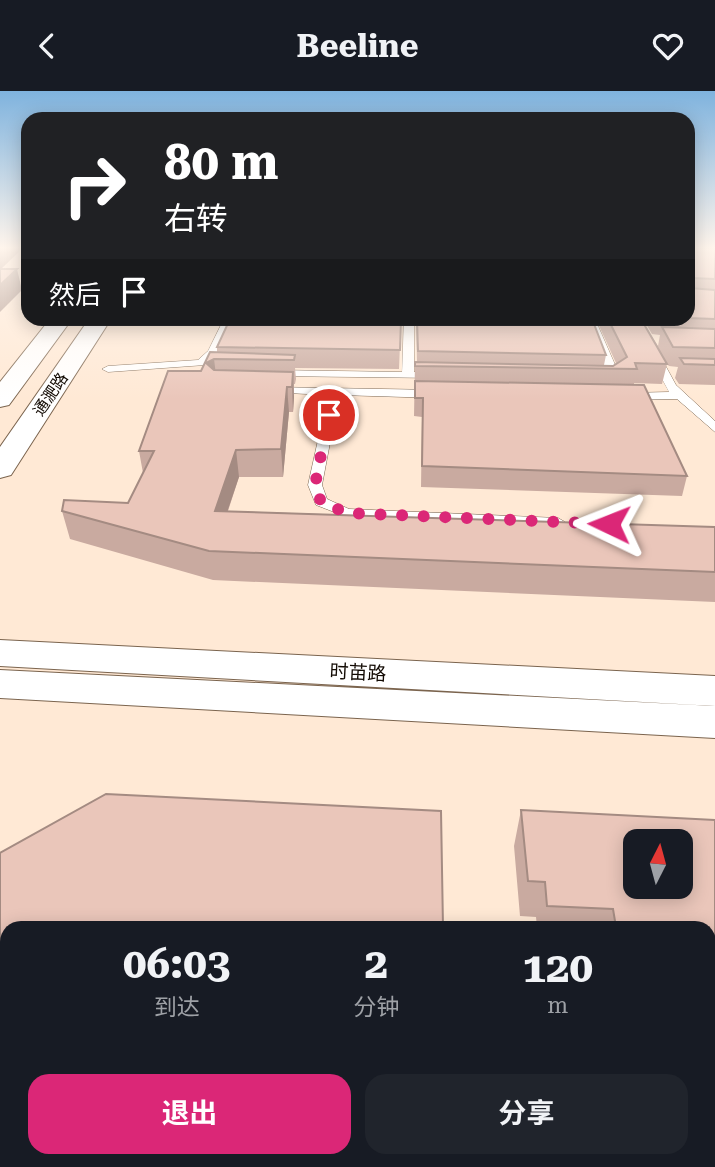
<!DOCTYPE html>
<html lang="zh">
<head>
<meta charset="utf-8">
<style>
  :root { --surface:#171b24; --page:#20242c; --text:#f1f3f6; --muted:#9ea1a6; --accent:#db2777 }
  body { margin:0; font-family:"Roboto Serif","Noto Sans SC",serif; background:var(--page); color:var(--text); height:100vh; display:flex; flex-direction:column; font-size:26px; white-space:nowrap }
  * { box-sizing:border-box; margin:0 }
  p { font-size:23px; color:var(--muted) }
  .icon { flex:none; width:38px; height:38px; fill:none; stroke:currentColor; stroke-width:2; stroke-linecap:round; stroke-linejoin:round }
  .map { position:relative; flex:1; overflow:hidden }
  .sheet { position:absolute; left:0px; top:830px; width:716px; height:247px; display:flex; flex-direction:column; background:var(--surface); border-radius:21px 21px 0 0; box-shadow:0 4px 18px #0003 }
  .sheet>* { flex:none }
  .hud { position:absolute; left:21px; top:21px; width:674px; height:214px; border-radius:21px; box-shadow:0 4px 18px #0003; background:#202124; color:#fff; overflow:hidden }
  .needle { width:46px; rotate:6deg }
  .fabs { position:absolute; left:623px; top:738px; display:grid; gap:14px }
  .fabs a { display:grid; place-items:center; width:70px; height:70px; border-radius:14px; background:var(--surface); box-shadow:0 4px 18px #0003; font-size:35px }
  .pin { position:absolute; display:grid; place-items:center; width:60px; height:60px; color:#fff; margin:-30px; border:4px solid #fff; border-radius:50%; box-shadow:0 2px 7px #0007 }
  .me { position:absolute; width:77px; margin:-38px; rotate:272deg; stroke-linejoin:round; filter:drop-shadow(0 0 5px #0008) }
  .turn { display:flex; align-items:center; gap:24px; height:147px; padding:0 28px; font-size:32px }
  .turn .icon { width:91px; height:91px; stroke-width:2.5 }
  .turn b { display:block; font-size:49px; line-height:60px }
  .then { display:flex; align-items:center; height:66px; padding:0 28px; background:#0003; gap:14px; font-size:26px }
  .eta { display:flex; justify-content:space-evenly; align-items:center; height:119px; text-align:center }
  .eta b { font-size:42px; font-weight:700; line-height:49px }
  .primary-button { display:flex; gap:14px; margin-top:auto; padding:14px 28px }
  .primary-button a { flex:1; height:80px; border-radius:21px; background:var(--accent); color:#fff; font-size:28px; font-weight:700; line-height:80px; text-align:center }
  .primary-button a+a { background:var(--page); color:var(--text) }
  header { display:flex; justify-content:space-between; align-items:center; height:91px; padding:0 28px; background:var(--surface); font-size:32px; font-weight:700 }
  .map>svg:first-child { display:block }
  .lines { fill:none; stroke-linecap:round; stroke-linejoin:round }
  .service-casing { stroke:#7b644e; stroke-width:1 }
  .minor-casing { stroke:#7b644e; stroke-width:1 }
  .tertiary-casing { stroke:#7b644e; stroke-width:2 }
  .secondary-casing { stroke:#7b644e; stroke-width:2 }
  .service { fill:#fff; fill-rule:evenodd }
  .minor { fill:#fff; fill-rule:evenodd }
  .tertiary { fill:#fff; fill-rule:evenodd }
  .secondary { fill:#fff; fill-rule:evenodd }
  .wall { fill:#c9aaa0 }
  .shaded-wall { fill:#a48b82 }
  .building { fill:#eac6ba; stroke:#a48b82; stroke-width:2; fill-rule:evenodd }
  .route { stroke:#db2777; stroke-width:12; stroke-dasharray:0 21.6 }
  .labels { text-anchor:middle; stroke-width:5; stroke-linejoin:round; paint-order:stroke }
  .far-street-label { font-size:16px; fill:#120a03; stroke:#fff }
  .street-label { font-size:19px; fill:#120a03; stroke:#fff }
</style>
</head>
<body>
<header><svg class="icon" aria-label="back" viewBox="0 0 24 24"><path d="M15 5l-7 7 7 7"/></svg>Beeline<svg class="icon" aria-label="heart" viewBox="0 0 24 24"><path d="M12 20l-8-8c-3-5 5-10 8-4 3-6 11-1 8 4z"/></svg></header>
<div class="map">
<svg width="715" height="1076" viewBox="0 0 715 1076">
  <rect width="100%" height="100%" fill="#ffe9d5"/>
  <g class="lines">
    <g class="service-casing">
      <path id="service" d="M 224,228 L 234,228 L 218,262 L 205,274 L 108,281 L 102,278 L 108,275 L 198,269 L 208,260 Z
        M 404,228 L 414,228 L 414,281 L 441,283 L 441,287 L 272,285 L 266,282 L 272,279 L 402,281 Z
        M 585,228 L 595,228 L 620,285 L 605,292 L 599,289 L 608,284 Z
        M 630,228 L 640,228 L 676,294 L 715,330 L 715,341 L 677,308 L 623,309 L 621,306 L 627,302 L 669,301 Z
        M 270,296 L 438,299 L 444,303 L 438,307 L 339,304 L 322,394 L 327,408 L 349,418 L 558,427 L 565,431 L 558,435 L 347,426 L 316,414 L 308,394 L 328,304 L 266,301 L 266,297 Z"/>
    </g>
    <g class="minor-casing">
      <path id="minor" d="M 715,1004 L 715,1066 L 709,1067 L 709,1005 Z
        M 601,1069 L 669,1069 L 666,1076 L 598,1076 Z"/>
    </g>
    <g class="tertiary-casing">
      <path id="tertiary" d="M 0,549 L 715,585 L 715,615 L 0,575 Z
        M 0,579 L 715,615 L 715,647 L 0,607 Z"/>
    </g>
    <g class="secondary-casing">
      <path id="secondary" d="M 50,228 L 72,228 L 9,314 L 0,316 L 0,291 Z
        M 89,228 L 111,228 L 11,384 L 0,387 L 0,356 Z"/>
    </g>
    <use href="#service" class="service"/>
    <use href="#minor" class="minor"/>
    <use href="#tertiary" class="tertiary"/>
    <use href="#secondary" class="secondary"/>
  </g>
  <path class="wall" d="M 688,157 L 715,157 L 715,294 L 679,293 L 675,287 L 678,276 L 669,275 L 667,273 L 662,293 L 634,292 L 634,294 L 687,385 L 682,405 L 421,396 L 422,326 L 414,325 L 415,271 L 417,271 L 416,228 L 592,228 L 606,264 L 604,274 L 613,275 L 616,272 L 596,228 L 641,228 L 658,255 L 660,244 L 652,243 L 643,228 L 688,228 Z
    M 401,228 L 399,278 L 295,277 L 296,288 L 295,293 L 294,293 L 294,306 L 293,321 L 289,321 L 283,386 L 239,386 L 228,420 L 715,436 L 715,511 L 213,489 L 70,448 L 62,420 L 128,412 L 143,382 L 139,360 L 201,280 L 217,261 L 217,256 Z
    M 521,719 L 715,729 L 715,902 L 709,901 L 709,836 L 537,836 L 536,826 L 520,825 L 514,755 Z"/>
  <path class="shaded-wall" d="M 0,157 L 23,157 L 0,179 Z
    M 17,178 L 22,199 L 0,221 L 0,194 Z
    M 214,268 L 217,292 L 206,272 Z
    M 293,281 L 294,306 L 293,321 L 292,296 Z
    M 287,296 L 289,321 L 283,386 L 281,358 Z
    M 236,359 L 239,386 L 218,448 L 215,420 Z"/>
  <path class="building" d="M 688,157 L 715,157 L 715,188 L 692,187 L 690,190 L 690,197 L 715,199 L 715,228 L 688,227 Z
    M 0,178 L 17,178 L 0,194 Z
    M 230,228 L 401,228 L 400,259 L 217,256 Z
    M 417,228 L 592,228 L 606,264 L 418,260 Z
    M 608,228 L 641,228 L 667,273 L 635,272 L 637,278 L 415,275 L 415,271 L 613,275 L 627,266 Z
    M 662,236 L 715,238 L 715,257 L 673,256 Z
    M 210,261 L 295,264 L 294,269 L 214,268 L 206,272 L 214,279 L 293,281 L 292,296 L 287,296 L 281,358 L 236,359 L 215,420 L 715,436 L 715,481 L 209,460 L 62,420 L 64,409 L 128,412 L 154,360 L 139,360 L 168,280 L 201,280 Z
    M 680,267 L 715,268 L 715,274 L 684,273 Z
    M 415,290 L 644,294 L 687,385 L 422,375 L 423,307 L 415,307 Z
    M 106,703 L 441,720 L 443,836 L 7,836 L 7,1069 L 477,1069 L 477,1076 L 0,1076 L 0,762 Z
    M 521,719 L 715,729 L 715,866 L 709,865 L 709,836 L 616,836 L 613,818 L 547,815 L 545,791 L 528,790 ZM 635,751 L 681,751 L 681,796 L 635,796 Z"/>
  <linearGradient id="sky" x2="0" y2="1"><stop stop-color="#7fb3de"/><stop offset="0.51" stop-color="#fff5ec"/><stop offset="1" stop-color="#fff5ec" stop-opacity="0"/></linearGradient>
  <rect width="715" height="308" fill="url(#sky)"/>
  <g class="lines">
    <path class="route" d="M 329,324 L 315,394 L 321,411 L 347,422 L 609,433"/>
  </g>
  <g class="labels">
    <g class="far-street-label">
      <text transform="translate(50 303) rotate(-56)" y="6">通淝路</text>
    </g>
    <g class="street-label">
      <text transform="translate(358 581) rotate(3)" y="7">时苗路</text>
    </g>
  </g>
</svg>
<div class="fabs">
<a><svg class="needle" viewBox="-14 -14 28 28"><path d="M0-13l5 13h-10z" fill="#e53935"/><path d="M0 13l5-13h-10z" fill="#9ea1a6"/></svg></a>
</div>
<div class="pin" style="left:329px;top:324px;background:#d93025"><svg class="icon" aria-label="arrive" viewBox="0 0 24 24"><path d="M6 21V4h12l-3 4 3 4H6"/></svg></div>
<svg class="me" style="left:609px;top:433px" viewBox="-20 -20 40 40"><path d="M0-17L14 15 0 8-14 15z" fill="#db2777" stroke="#fff" stroke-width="4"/></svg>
<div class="hud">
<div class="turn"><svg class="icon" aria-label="right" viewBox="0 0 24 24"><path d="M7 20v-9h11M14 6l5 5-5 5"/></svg><div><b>80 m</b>右转</div></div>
<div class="then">然后<svg class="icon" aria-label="arrive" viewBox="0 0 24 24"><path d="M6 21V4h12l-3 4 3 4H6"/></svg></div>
</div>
<section class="sheet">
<div class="eta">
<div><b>06:03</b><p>到达</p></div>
<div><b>2</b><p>分钟</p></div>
<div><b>120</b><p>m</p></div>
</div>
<div class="primary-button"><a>退出</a><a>分享</a></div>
</section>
</div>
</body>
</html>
